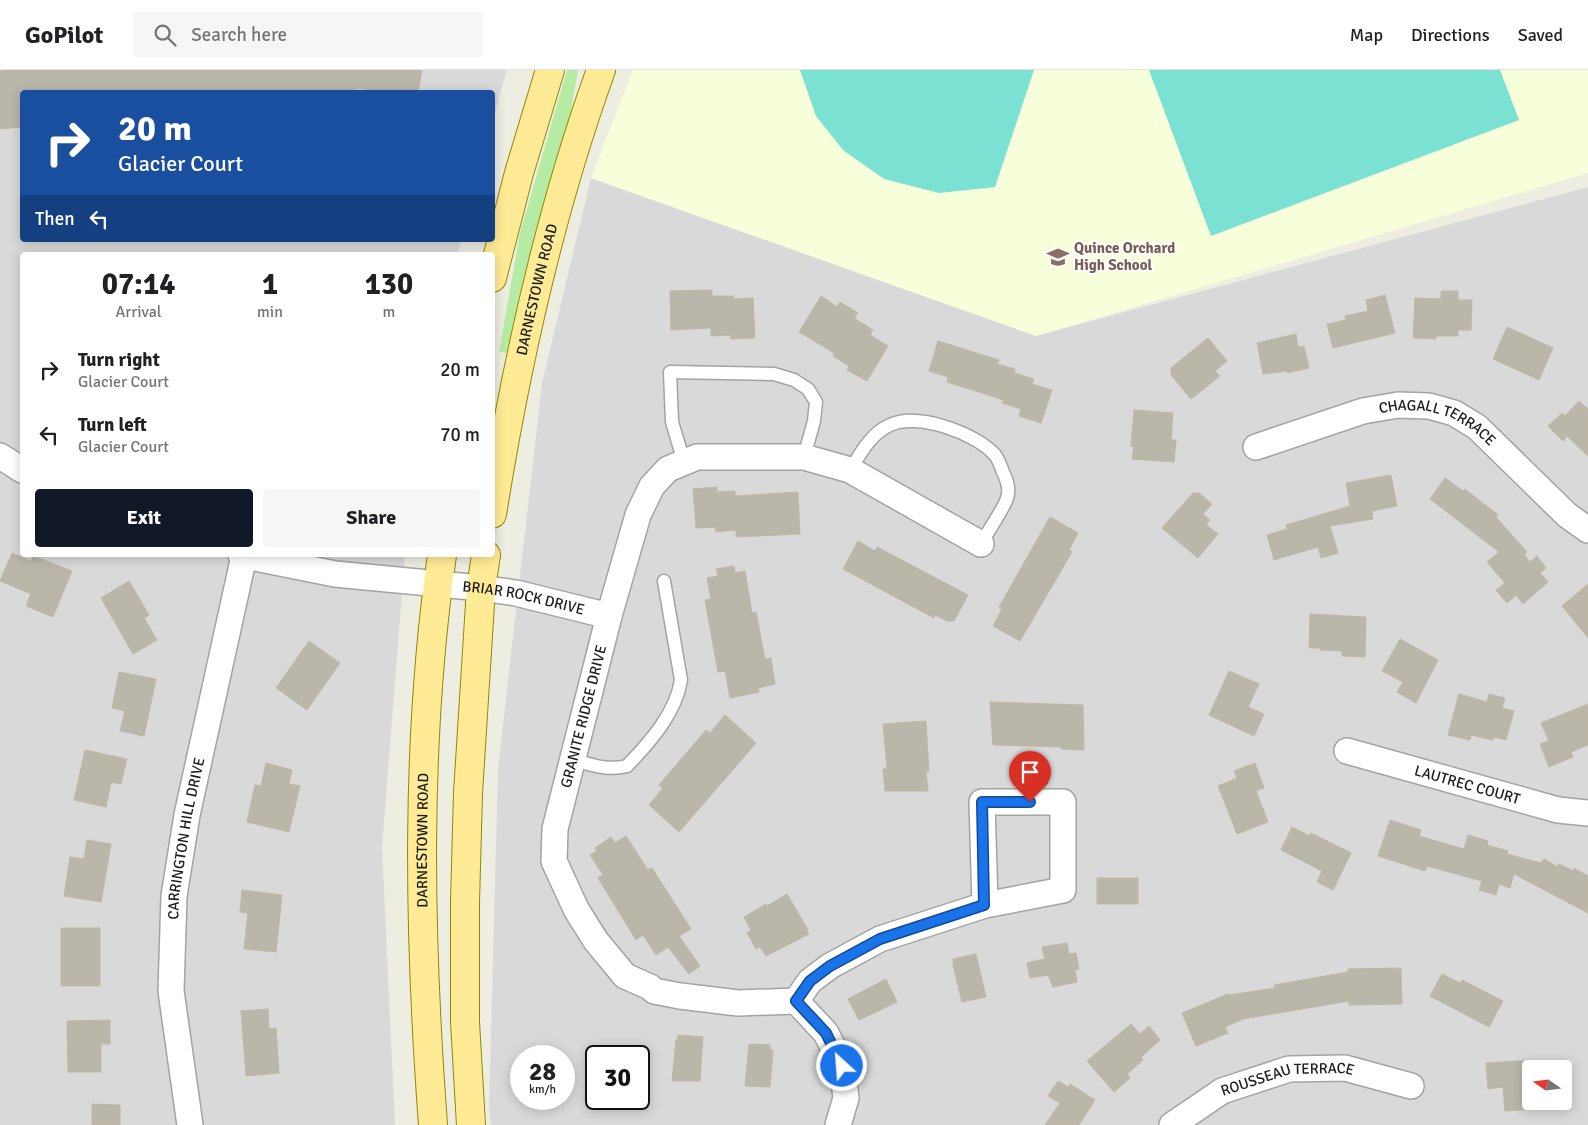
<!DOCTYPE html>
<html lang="en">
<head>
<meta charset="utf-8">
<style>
  :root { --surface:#fff; --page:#f6f6f6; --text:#202124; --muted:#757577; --line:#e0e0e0; --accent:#111827 }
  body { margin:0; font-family:Signika,sans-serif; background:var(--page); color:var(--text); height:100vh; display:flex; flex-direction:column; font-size:19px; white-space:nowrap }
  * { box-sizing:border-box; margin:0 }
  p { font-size:16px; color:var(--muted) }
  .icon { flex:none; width:28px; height:28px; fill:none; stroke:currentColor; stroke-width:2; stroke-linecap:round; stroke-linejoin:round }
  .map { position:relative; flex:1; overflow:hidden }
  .side { position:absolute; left:20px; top:182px; width:475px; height:305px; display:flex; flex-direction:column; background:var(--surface); border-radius:5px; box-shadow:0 2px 12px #0003 }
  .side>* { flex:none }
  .hud { position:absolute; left:20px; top:20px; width:475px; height:152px; border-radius:5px; box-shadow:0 2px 12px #0003; background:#1a4fa0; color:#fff; overflow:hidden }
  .needle { width:32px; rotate:284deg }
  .fabs { position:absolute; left:1522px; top:990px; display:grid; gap:10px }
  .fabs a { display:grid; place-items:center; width:50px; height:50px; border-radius:5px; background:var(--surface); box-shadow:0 2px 12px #0003; font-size:25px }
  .speed { position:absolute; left:510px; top:975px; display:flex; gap:10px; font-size:25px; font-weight:700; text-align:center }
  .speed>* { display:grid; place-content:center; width:65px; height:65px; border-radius:50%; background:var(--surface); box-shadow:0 2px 12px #0003; line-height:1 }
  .speed small { font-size:12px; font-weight:400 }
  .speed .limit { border:2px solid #111; border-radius:8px; background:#fff; color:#111 }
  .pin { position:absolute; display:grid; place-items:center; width:42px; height:42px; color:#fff; margin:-51px -21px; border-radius:50% 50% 50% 0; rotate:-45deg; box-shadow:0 0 5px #0007 }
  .pin .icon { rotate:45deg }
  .me { position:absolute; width:55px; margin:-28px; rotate:334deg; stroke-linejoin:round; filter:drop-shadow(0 0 4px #0008) }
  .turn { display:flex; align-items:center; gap:18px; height:105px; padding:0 15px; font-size:22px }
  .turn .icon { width:65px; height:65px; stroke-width:2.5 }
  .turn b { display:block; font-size:35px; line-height:42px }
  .then { display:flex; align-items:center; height:48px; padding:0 15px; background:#0003; gap:10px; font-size:19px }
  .eta { display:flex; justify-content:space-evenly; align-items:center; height:85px; text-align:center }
  .eta b { font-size:30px; font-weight:700; line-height:35px }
  .cta { display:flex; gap:10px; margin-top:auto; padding:10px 15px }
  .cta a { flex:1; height:58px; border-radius:5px; background:var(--accent); color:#fff; font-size:20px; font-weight:700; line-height:58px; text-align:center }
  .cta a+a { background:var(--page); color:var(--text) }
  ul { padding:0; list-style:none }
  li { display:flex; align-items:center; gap:15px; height:65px; padding:0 15px }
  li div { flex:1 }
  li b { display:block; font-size:19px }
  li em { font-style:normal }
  header { display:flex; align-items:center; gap:30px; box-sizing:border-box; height:70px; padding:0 25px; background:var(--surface); border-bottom:1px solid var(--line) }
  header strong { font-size:24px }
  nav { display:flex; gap:28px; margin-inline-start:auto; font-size:18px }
  .search { width:350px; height:45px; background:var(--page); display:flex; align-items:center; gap:12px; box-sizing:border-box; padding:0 18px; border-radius:5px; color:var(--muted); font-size:19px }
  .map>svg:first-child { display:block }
  .residential { fill:#dad9d9; fill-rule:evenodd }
  .education { fill:#f6ffd9 }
  .grass { fill:#b6eba4 }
  .pitch { fill:#7be1d2 }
  .building { fill:#bbb6aa; stroke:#c0b7a3 }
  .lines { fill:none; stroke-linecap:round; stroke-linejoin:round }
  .lane-casing { stroke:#a3a3a3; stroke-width:15 }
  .street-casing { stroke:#a3a3a3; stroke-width:28 }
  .primary-casing { stroke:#948700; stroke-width:30 }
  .lane { stroke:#fff; stroke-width:12 }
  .street { stroke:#fff; stroke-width:25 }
  .primary { stroke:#ffeb95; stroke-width:28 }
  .route-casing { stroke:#114b97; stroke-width:12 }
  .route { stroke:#1a73e8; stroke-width:9 }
  .labels { text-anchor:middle; stroke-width:4; stroke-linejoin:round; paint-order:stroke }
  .education-label { font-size:15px; font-weight:bold; fill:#785e54; stroke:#fff; text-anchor:start }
  .street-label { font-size:15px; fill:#1c1c1c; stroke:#fff }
</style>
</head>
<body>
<header>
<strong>GoPilot</strong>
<div class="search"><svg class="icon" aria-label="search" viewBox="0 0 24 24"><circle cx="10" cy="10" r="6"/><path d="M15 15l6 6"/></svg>Search here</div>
<nav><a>Map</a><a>Directions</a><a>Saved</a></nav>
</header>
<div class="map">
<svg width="1588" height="1055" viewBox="0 0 1588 1055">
  <rect width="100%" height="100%" fill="#eeede1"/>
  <path class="residential" d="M 0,0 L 507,0 L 493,48 L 492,22 L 22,22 L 22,170 L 461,170 L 457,185 L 22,185 L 22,485 L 405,485 L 382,777 L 395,1055 L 0,1055 Z
    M 591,108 L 1036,266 L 1588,117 L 1588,1055 L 491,1055 L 489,1038 L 498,698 L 542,313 ZM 521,986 L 564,986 L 564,1029 L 521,1029 ZM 596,986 L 639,986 L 639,1029 L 596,1029 ZM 1531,999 L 1564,999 L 1564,1031 L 1531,1031 Z"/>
  <path class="education" d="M 633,0 L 1588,0 L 1588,103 L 1036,266 L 591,108 Z"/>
  <path class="grass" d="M 567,0 L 578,0 L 570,46 L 532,180 L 508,283 L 499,282 L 520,163 Z"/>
  <path class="pitch" d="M 800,0 L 1034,0 L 995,117 L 939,123 L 884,109 L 843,80 L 816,46 Z
    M 1149,0 L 1500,0 L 1519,50 L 1211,166 Z"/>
  <path class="building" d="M 10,0 L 422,0 L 418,22 L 384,22 L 356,18 L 356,22 L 22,22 L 22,57 L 0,59 L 0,1 Z
    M 712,220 L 712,226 L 733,226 L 734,229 L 753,228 L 755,268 L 731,269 L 730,265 L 711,266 L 711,258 L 671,260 L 670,221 Z
    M 1441,221 L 1458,221 L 1458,230 L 1472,230 L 1471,260 L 1458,260 L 1458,266 L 1436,266 L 1436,269 L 1413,268 L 1415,228 L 1441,229 Z
    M 1385,225 L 1395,263 L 1333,278 L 1327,254 L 1346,250 L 1345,246 L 1368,241 L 1366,230 Z
    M 821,226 L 837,237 L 840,232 L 858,243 L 854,248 L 873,260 L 870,265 L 888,276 L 867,311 L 847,300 L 849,296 L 833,286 L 834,283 L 799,262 Z
    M 1507,257 L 1553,278 L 1539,310 L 1493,289 Z
    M 1296,264 L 1298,277 L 1304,276 L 1309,298 L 1287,303 L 1287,301 L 1263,304 L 1257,273 Z
    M 1208,268 L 1227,291 L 1215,301 L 1220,306 L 1191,329 L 1171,305 L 1171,298 Z
    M 938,271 L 999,290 L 997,294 L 1015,299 L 1014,303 L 1034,309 L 1032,314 L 1052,320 L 1041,353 L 1019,346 L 1021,339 L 1002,333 L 1004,330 L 947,312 L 948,307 L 929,301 Z
    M 1579,331 L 1588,339 L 1588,386 L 1567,366 L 1563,371 L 1548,356 L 1562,343 L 1565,346 Z
    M 1134,340 L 1173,343 L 1171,370 L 1176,370 L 1174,392 L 1132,389 L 1134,376 L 1131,376 Z
    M 1391,405 L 1397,436 L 1372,441 L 1373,449 L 1330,456 L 1338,483 L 1321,488 L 1318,477 L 1274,490 L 1267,465 L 1287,459 L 1286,455 L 1350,436 L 1346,413 Z
    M 1445,408 L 1463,421 L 1465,419 L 1498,445 L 1496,447 L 1527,482 L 1524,484 L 1530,492 L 1537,486 L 1546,498 L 1540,503 L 1548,512 L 1523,534 L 1516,525 L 1507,533 L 1496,520 L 1505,513 L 1487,492 L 1499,482 L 1430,429 Z
    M 717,417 L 717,422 L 735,421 L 735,426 L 798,422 L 800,464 L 736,467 L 736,460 L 716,462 L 715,457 L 696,458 L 693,419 Z
    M 1193,423 L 1199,423 L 1212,434 L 1203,444 L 1210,450 L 1206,455 L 1218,464 L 1198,488 L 1162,458 Z
    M 1050,447 L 1078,463 L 1069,480 L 1072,482 L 1020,571 L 993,556 L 1002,539 L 999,537 Z
    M 858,471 L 875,481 L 877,477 L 968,525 L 954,551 L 947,551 L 935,545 L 934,548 L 843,499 Z
    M 12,483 L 31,491 L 33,486 L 72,501 L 53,547 L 26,536 L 31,524 L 0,511 Z
    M 734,496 L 735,503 L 745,501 L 752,543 L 756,542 L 765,589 L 771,588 L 775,614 L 758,618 L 759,622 L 730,628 L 725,601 L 718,602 L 705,530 L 711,529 L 707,508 L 718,506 L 716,499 Z
    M 129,511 L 149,545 L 144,548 L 157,570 L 133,584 L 101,528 Z
    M 1588,514 L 1588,568 L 1562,536 Z
    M 1310,544 L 1366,547 L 1365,587 L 1342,586 L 1342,581 L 1320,580 L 1320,578 L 1309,578 Z
    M 1400,569 L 1438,590 L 1416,633 L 1397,622 L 1403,612 L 1382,601 Z
    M 309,571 L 340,593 L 307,640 L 276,618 Z
    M 1229,601 L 1259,614 L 1248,637 L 1264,644 L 1254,666 L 1209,645 Z
    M 119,602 L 156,609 L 144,666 L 120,661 L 125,641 L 112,638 Z
    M 1459,624 L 1487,632 L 1489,624 L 1505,628 L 1502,638 L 1514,641 L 1506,670 L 1494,667 L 1493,670 L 1471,665 L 1470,670 L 1448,665 Z
    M 990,632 L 1083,635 L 1084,680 L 1061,679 L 1061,677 L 993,675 Z
    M 1588,634 L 1588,675 L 1571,682 L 1573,687 L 1549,697 L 1540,674 L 1549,671 L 1541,653 Z
    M 725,645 L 756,673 L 679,762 L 649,735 L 663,718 L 659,715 L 706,660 L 710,663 Z
    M 926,651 L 929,701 L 926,701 L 928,721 L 885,721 L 883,699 L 887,699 L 883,654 Z
    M 85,680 L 127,689 L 121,714 L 111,712 L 106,737 L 74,730 Z
    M 266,693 L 292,700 L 289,714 L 300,716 L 289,762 L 247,752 L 255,715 L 261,716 Z
    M 1255,693 L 1264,718 L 1256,721 L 1268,752 L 1237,764 L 1218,716 L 1237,708 L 1234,701 Z
    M 1390,750 L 1421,760 L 1419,766 L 1464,779 L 1468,765 L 1488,771 L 1487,775 L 1508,781 L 1507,784 L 1541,793 L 1544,789 L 1558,797 L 1559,794 L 1573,801 L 1574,798 L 1588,806 L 1588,843 L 1514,804 L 1510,818 L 1499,814 L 1496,825 L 1479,820 L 1482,811 L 1427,796 L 1425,801 L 1378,786 Z
    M 1292,757 L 1310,766 L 1311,763 L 1351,783 L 1333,820 L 1317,812 L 1322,801 L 1281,780 Z
    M 626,766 L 648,800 L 652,798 L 691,859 L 679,866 L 700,896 L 689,904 L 668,877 L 656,885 L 643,865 L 636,870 L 598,808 L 603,805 L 590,785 L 597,781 L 595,778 L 611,767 L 615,773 Z
    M 87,770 L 111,774 L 101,832 L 64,826 L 70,787 L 84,789 Z
    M 1097,808 L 1138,808 L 1138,834 L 1097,834 Z
    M 242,820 L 282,825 L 276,882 L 244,879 L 248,843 L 240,842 Z
    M 787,824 L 808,860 L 807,861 L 809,864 L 766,886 L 760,877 L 756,879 L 747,863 L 751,860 L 744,847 L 766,834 L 767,836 Z
    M 61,858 L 100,858 L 100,916 L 61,916 Z
    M 1067,873 L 1069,884 L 1076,883 L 1079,899 L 1075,900 L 1077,912 L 1053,917 L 1048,905 L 1030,908 L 1027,893 L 1045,889 L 1042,877 Z
    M 976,884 L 986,927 L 962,932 L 953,895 L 953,889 Z
    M 1401,898 L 1402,934 L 1349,935 L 1349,931 L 1243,949 L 1225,957 L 1228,963 L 1196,976 L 1182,943 L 1228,924 L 1229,925 L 1275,918 L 1274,915 L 1348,902 L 1348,899 Z
    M 1442,904 L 1460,913 L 1462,910 L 1503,931 L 1489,957 L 1430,926 Z
    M 886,909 L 897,932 L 859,950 L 848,929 Z
    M 268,939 L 269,959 L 276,958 L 279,1003 L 246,1006 L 241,941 Z
    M 110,950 L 110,974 L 101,974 L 101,1002 L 68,1002 L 67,951 Z
    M 1131,954 L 1140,964 L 1149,956 L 1160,970 L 1141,987 L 1143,990 L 1127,1004 L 1130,1008 L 1114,1022 L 1087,991 Z
    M 678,965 L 703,967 L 700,1011 L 672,1011 L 676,970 L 677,970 Z
    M 749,974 L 770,975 L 770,980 L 773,980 L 770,1017 L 745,1016 Z
    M 1532,990 L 1531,1031 L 1535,1031 L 1536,1039 L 1505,1041 L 1503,1017 L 1488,1019 L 1486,993 Z
    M 1058,1011 L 1068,1017 L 1070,1014 L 1095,1030 L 1079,1055 L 1045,1055 L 1060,1033 L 1048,1026 Z
    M 92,1034 L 120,1035 L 120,1055 L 92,1055 Z"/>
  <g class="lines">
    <g class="lane-casing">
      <path id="lane" d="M 684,392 L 672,352 L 670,302 L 774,304 L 794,310 L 808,319 L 816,332 L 814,351 L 804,387
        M 850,400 C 861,383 870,364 890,355 C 917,342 976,363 995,385 C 999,390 1001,397 1003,402 C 1007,410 1010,420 1007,428 C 1005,437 986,464 981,474
        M 573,690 C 592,695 608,701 627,696 C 650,672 676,643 681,610 L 664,511"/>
    </g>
    <g class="street-casing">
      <g id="street">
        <path id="s1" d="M 1256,377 L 1363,341 L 1398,335 L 1429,336 L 1454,343 L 1477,357 L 1567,445 L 1588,460"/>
        <path d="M 0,386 L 22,400"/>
        <path id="s2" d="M 241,485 L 335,504 L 481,518 L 516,523 L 609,546"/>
        <path id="s3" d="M 1347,681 L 1558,740 L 1588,743"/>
        <path d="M 796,931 L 810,911 L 830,896 L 880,869 L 985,835 L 1063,820 L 1063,732 L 982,732 L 985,835"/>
        <path id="s4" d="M 190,1055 L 171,921 L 174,826 L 187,745 L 244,486"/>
        <path id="s5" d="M 838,1055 L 846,1028 L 842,996 L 826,963 L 796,931 L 738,933 L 680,926 L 654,921 L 650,917 L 625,906 L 596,871 L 576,839 L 554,791 L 555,759 L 609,546 L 638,445 L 652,416 L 668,399 L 697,387 L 804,387 L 850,400 L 981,474"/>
        <path id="s6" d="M 1172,1055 L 1222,1021 L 1289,999 L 1345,998 L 1411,1016"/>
      </g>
    </g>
    <g class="primary-casing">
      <g id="primary">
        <path d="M 492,208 L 519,103 L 550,0"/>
        <path id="s7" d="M 492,444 C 516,294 549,144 601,0"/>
        <path id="s8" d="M 433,1055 C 419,866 415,673 442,485"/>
        <path d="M 471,1055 L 465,952 L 465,832 L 468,723 L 481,518 L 486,485"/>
      </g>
    </g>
    <use href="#lane" class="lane"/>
    <use href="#street" class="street"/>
    <use href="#primary" class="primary"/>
  </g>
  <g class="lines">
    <g class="route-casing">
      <path id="route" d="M 842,996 L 826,963 L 796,931 L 810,911 L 830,896 L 880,869 L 984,835 L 982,732 L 1030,732"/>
    </g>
    <use href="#route" class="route"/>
  </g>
  <defs>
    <g id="school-bare" transform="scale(1.725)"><path d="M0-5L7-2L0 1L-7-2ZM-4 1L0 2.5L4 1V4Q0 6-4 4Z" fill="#8d6e63" stroke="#fff" stroke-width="2.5" paint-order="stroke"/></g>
  </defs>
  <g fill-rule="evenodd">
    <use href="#school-bare" x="1058" y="187"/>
  </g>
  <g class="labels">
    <g class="education-label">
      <text x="1074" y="183">Quince Orchard<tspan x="1074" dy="17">High School</tspan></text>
    </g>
    <g class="street-label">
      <text dy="5" stroke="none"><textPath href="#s7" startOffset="229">DARNESTOWN ROAD</textPath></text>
      <text dy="5" stroke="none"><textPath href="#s1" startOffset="192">CHAGALL TERRACE</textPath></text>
      <text dy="5" stroke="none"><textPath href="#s2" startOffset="286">BRIAR ROCK DRIVE</textPath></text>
      <text dy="5" stroke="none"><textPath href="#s5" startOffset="601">GRANITE RIDGE DRIVE</textPath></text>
      <text dy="5" stroke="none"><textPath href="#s3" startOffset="125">LAUTREC COURT</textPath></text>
      <text dy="5" stroke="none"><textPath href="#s4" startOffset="289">CARRINGTON HILL DRIVE</textPath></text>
      <text dy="5" stroke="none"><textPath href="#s8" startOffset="285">DARNESTOWN ROAD</textPath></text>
      <text dy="5" stroke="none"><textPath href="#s6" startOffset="128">ROUSSEAU TERRACE</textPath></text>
    </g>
  </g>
</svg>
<div class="fabs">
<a><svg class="needle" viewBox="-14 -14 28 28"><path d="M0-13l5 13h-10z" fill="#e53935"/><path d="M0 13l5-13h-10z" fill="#757577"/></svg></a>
</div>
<div class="speed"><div>28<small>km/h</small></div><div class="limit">30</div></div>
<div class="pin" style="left:1030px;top:732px;background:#d93025"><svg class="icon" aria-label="arrive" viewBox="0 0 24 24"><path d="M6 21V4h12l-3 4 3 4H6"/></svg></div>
<svg class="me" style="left:842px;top:996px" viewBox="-20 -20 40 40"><circle r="17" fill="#1a73e8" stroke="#fff" stroke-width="3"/><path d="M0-11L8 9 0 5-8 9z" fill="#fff"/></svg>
<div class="hud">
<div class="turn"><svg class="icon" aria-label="right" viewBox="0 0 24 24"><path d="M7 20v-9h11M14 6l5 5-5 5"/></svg><div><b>20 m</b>Glacier Court</div></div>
<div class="then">Then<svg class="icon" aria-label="left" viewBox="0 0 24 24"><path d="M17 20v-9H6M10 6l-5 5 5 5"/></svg></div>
</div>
<section class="side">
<div class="eta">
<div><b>07:14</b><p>Arrival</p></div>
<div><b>1</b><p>min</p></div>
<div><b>130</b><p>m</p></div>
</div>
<ul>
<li><svg class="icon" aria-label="right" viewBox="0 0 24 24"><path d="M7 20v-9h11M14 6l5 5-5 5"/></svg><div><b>Turn right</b><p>Glacier Court</p></div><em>20 m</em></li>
<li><svg class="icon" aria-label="left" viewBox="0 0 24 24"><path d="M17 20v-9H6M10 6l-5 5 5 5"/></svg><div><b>Turn left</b><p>Glacier Court</p></div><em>70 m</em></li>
</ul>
<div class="cta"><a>Exit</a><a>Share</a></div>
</section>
</div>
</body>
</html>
